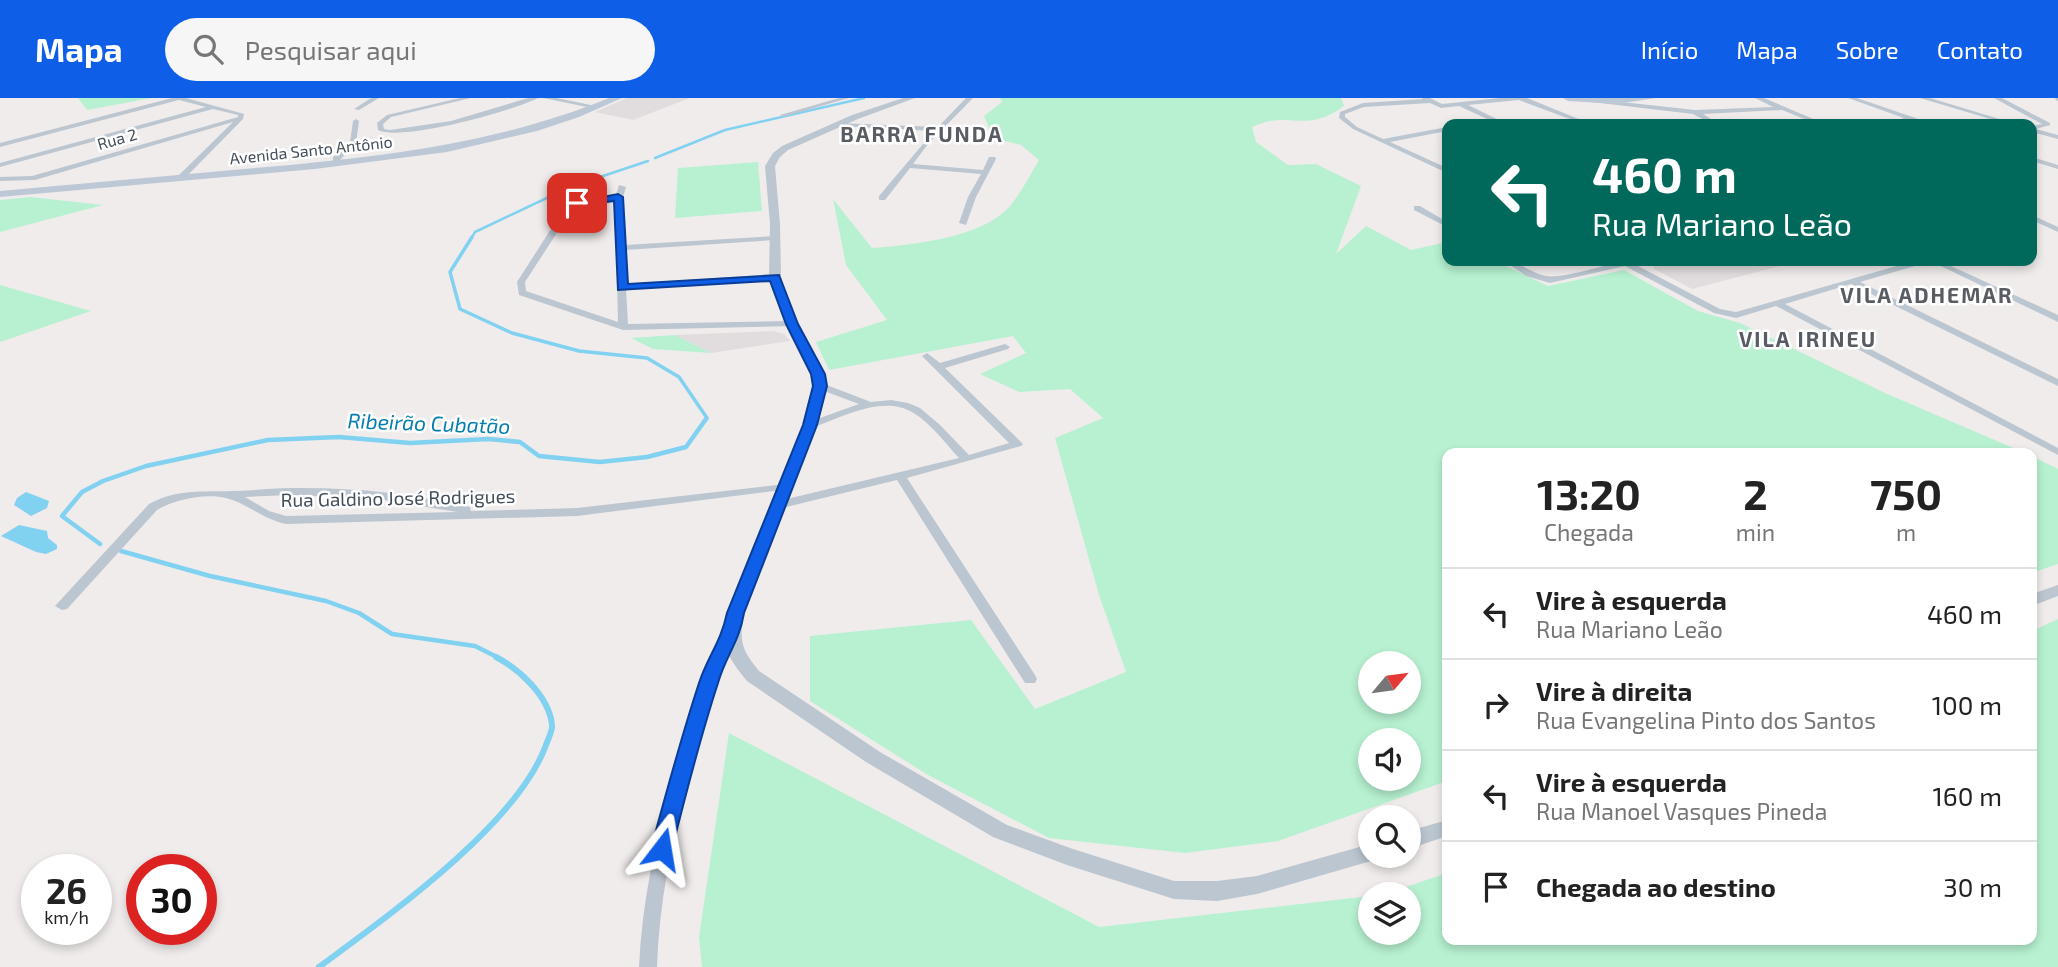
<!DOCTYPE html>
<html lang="pt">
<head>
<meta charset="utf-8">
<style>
  :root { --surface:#fff; --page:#f6f6f6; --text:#222; --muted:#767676; --line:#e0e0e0; --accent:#0e5ee8 }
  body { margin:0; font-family:"Exo 2",sans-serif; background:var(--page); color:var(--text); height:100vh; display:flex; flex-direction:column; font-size:26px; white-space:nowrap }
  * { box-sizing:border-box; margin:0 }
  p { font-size:23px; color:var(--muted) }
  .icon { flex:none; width:38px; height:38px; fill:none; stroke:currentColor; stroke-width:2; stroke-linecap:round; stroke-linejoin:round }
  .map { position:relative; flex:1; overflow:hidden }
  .side { position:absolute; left:1442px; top:350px; width:595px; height:497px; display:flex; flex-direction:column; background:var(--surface); border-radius:14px; box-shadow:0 4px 10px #0003 }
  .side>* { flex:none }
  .banner { position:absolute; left:1442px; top:21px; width:595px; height:147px; border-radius:14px; box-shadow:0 4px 10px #0003; background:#00695c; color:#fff; overflow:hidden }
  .needle { width:46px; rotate:61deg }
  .fabs { position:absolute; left:1358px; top:553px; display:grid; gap:14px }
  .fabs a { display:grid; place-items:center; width:63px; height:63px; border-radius:50%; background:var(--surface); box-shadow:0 4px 10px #0003; font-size:35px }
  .speed { position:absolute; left:21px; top:756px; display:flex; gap:14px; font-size:35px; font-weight:700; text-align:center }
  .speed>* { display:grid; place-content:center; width:91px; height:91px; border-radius:50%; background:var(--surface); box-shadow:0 4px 10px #0003; line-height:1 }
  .speed small { font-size:18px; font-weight:400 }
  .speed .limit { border:10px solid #d22; background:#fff; color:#111 }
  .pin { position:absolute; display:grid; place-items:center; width:60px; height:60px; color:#fff; margin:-30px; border-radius:14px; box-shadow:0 4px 10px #0006 }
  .me { position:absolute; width:77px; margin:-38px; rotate:14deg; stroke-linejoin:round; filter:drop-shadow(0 0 5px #0008) }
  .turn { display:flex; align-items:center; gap:24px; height:147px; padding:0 35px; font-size:32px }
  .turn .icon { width:91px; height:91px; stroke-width:2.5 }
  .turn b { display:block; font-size:49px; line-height:60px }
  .eta { display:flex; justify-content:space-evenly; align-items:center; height:119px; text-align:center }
  .eta b { font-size:42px; font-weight:700; line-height:49px }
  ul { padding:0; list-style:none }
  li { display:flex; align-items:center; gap:21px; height:91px; padding:0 35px; border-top:2px solid var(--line) }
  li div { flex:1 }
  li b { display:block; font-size:26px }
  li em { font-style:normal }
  header { display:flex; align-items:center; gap:42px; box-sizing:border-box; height:98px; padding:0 35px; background:var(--accent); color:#fff }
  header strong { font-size:33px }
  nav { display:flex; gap:38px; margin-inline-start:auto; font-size:24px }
  .search { width:490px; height:63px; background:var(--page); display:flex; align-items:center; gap:18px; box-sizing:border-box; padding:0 24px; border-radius:38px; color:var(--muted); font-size:26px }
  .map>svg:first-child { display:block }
  .education { fill:#e1ddde }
  .green { fill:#b7f1d1; fill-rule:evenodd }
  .water { fill:#81d1f1 }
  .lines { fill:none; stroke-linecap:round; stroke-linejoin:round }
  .stream-far3 { stroke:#81d1f1; stroke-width:2.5 }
  .stream-far2 { stroke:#81d1f1; stroke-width:3.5 }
  .stream-far1 { stroke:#81d1f1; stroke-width:4.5 }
  .stream { stroke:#81d1f1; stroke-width:6 }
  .minor { fill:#bcc6d0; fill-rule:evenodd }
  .tertiary { fill:#bcc6d0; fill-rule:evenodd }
  .secondary { fill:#bdc8d7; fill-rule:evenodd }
  .route { fill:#0e5ee8; stroke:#093d97; stroke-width:2 }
  .labels { text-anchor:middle; stroke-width:5; stroke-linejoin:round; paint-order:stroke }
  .far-street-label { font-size:16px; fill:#444e5b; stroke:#fff }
  .street-label { font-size:19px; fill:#444e5b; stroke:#fff }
  .far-district-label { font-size:21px; font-weight:bold; letter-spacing:2px; fill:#595c62; stroke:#fff }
  .water-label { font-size:21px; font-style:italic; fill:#047eae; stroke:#fff }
</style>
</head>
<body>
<header>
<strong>Mapa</strong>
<div class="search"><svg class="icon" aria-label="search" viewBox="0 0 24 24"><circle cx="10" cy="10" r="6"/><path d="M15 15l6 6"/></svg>Pesquisar aqui</div>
<nav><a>Início</a><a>Mapa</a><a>Sobre</a><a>Contato</a></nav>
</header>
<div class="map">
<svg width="2058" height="869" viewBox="0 0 2058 869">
  <rect width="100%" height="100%" fill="#f0ecec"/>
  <path class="education" d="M 627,0 L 690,0 L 633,22 L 595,14 Z
    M 1670,163 L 1799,163 L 1692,191 L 1654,171 L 1653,167 Z
    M 774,233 L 784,236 L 790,243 L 711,255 L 675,237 Z"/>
  <path class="green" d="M 78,0 L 152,0 L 87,12 Z
    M 1000,0 L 1341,0 L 1344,8 C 1305,37 1289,11 1252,29 L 1256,44 L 1288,67 L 1316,66 L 1361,88 L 1336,156 L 1366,128 L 1411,152 L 1447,144 L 1447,163 L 1496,163 L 1548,188 L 1624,172 L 1698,213 L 1740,225 L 1885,295 L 2025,355 L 1447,355 L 1447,683 L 1278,743 L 1185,755 L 1049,740 L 928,677 L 810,603 L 810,538 L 971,522 L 1035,611 L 1126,574 L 1099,497 L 1055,340 L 1103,320 L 1070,291 L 1019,294 L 980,276 L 1026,255 L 1013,238 L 829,272 L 816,244 L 887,222 L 846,167 L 833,101 L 872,150 C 911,147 983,140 1010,108 C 1021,95 1030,77 1039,62 L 1021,47 L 993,40 L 984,18 L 1002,4 ZM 1370,565 L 1409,565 L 1409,604 L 1370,604 ZM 1370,642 L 1409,642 L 1409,681 L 1370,681 Z
    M 758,64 L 762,113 L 675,120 L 678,70 Z
    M 30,99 L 103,107 L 0,134 L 0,102 Z
    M 0,187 L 91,213 L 0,244 Z
    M 675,237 L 711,255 L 653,251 L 631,240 Z
    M 2032,358 L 2058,371 L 2058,466 L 2032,475 Z
    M 2058,521 L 2058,869 L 702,869 L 699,839 L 729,635 L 1099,829 L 1370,798 L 1370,835 L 1409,835 L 1409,796 L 1385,796 L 1447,775 L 1447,842 L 2032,842 L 2032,533 Z"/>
  <path class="water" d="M 26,394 L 49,403 L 47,410 L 31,418 L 14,407 L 17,400 Z
    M 19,427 L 47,433 L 48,440 L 57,447 L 57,451 L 46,456 L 36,454 L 1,438 Z"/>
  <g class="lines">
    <path class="stream-far3" d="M 655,60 L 725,32 L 864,0
      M 471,141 L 475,134 L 570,89 L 648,63"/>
    <path class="stream-far2" d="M 472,139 L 450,174 L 460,211 L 512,235 L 579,253 L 647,260 L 679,279 L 707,320 L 705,323"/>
    <path class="stream-far1" d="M 100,446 L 62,418 L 82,394 L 103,383 L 146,368 L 268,342 L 339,339 L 410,345 L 488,341 L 520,344 L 539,358 L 600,364 L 647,359 L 686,349 L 706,321
      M 121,453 L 210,478 L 326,503 L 359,515 L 392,536 L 475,548 L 499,560"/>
    <path class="stream" d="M 319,869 C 388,818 517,727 546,647 C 548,641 553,632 552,627 C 549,598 519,571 496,559"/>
    <path class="minor" d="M 172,0 L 186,0 L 244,16 L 243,21 L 183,82 L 176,80 L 233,24 L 35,82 L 0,83 L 0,79 L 32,78 L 238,19 L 238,17 L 213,11 L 0,69 L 0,65 L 206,9 L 179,2 L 0,49 L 0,45 Z
      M 371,0 L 379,0 L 359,12 L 354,11 Z
      M 460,0 L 471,0 L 391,19 L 383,26 L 384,31 L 390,32 L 451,23 L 528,0 L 538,0 C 513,13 401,44 378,32 L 377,25 L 387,17 Z
      M 543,0 L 557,0 L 600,9 L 597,11 Z
      M 839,0 L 849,0 L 783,19 L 780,17 Z
      M 966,0 L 973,0 L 928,46 L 913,66 L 983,72 L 989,59 L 995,59 L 996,61 L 976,99 L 966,127 L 959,125 L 968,99 L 981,76 L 910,70 L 885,102 L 879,102 L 879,98 L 934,33 L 840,28 L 837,26 L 838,25 L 938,29 Z
      M 1422,0 L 1430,0 L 1442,6 L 1500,0 L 1527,0 L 1591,26 L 1583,26 L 1519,2 L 1468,7 L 1507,26 L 1494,24 L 1467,26 L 1487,21 L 1459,8 L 1441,10 L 1430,5 L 1364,9 L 1345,16 L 1345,19 L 1357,29 L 1383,41 L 1447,29 L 1447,33 L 1390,44 L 1447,70 L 1447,75 L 1353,31 L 1339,20 L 1340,14 L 1363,5 L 1423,1 Z
      M 1585,0 L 1695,12 L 1773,9 L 1755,0 L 1764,0 L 1825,26 L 1817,26 L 1782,12 L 1703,16 L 1719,26 L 1712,26 L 1693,16 L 1583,3 Z
      M 1848,0 L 1857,0 L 1933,26 C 1925,26 1917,22 1909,22 C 1900,23 1893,26 1884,26 L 1904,20 Z
      M 1920,0 L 1930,0 L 2016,26 L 2007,26 Z
      M 1994,0 L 2002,0 L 2050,25 L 2050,27 L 2036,31 L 2058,37 L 2058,41 L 2032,34 L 2032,28 L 2042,26 Z
      M 2055,0 L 2058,0 L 2058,3 L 2056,2 Z
      M 356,21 L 359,23 L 356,45 L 339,63 L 333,63 L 333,59 L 350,44 L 353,23 Z
      M 2032,59 L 2058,67 L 2058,71 L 2032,63 Z
      M 619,87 L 626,89 L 623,99 L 625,147 L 775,138 L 779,140 L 775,142 L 625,152 L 626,186 L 775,176 L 779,179 L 775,182 L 626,191 L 628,226 L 792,223 L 797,226 L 795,228 L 623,232 L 519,197 L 517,184 L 567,106 L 590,100 L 616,97 ZM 615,102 L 618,224 L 526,193 L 525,184 L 573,110 L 591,104 Z
      M 1414,108 L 1420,108 L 1447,124 L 1447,129 L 1414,112 Z
      M 2032,117 L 2058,129 L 2058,134 L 2032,122 Z
      M 1504,163 C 1519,163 1531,175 1546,178 C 1560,181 1603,168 1619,164 L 1618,163 L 1635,163 L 1634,166 L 1720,211 L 1736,214 L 1914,163 L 1926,163 L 1925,165 L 1860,184 L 2058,281 L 2058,288 L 1851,186 L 1785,206 L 2058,350 L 2058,357 L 1776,208 L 1736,220 L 1714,215 L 1625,168 L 1550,185 L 1526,178 Z
      M 1930,163 L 1940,163 L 2058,217 L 2058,224 Z
      M 1005,246 L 1010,249 L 1008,251 L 945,270 L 1021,344 L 1023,346 L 1021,348 L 907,380 L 1035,577 L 1037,581 L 1035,585 L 1025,585 L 897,382 L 778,411 L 772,407 L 774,404 L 959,360 C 945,345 931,325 912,314 C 882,297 843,319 814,329 L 806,329 L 805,327 L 806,325 L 859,306 L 816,290 L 816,286 L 824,286 L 871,304 L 891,302 L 908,305 L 920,310 L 940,327 L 969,357 L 1009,345 L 922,258 L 927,255 L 940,265 Z
      M 785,386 L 789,387 L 791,389 L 789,391 L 577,418 L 286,426 C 262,421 247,405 226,400 C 205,395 176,401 157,412 L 67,511 L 62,512 L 55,508 L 149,406 C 176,391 202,394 232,393 C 251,393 271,390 290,390 C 351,389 412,395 470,409 L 471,413 L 577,410 ZM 290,397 L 378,401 L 457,414 L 286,418 L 269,413 L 245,399 Z
      M 731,535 L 736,537 L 738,540 C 713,585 700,633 687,682 C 672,744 659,805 657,869 L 639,869 C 642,805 655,744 672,683 C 685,632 699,582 726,537 Z"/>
    <path class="tertiary" d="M 903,0 L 915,0 L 858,21 L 788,52 L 780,59 L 775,68 L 780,126 L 781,179 L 798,226 L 824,276 L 827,288 L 817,327 L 744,515 C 739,543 741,551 759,573 L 880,654 L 1007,727 L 1070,750 L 1174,783 L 1217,783 L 1257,778 L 1370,746 L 1370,758 L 1379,758 L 1378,761 L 1257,796 L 1217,803 L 1174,801 L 1067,767 L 993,739 L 866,664 L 747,583 C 726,557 721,548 726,515 L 803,327 L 813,288 L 812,276 L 786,226 L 769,179 L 770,126 L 765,68 L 773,55 L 782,48 L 852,17 Z
      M 2058,487 L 2058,498 L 2032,508 L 2032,496 Z
      M 1447,722 L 1447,738 L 1409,751 L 1409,733 Z"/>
    <path class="secondary" d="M 609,0 L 622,0 L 579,19 L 537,33 L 447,54 L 315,71 L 0,99 L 0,93 C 81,86 163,78 244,71 C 369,60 492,48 609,0 Z
      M 1563,0 L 1656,0 L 1617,6 L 1568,3 Z"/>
  </g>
  <path class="route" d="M 618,96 L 623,99 L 628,186 L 779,177 L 798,226 L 825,276 L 827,288 L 817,327 L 744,515 C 739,545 726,557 718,585 C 700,640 686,695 672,751 L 669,758 L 662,760 L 654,758 L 651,751 C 666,695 681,640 699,585 C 708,558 721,544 727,515 L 803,327 L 813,288 L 811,276 L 786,226 L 770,183 L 618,192 L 614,103 L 577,108 L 572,105 Z"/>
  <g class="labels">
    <g class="far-street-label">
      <text transform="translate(117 41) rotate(-16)" y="6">Rua 2</text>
      <text transform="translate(311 52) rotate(-6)" y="6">Avenida Santo Antônio</text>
    </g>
    <g class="street-label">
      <text transform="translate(398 400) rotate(-1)" y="7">Rua Galdino José Rodrigues</text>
    </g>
    <g class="far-district-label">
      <text x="922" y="44">BARRA FUNDA</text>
      <text x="1927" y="205">VILA ADHEMAR</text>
      <text x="1808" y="249">VILA IRINEU</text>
    </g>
    <g class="water-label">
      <text transform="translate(429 326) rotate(2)" y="7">Ribeirão Cubatão</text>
    </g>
  </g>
</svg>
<div class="fabs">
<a><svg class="needle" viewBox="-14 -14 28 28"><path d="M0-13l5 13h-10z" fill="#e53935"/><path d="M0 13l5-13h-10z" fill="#767676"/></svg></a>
<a><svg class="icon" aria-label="sound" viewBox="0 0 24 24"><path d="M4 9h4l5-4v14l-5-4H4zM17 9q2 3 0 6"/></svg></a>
<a><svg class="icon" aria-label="search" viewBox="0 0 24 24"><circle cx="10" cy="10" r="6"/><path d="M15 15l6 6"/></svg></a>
<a><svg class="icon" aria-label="layers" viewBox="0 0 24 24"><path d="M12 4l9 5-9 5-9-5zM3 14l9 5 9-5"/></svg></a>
</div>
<div class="speed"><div>26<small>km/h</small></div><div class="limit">30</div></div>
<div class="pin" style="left:577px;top:105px;background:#d93025"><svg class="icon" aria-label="arrive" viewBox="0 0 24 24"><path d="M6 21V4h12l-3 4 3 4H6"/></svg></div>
<svg class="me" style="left:662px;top:751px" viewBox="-20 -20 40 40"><path d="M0-17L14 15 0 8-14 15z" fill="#0e5ee8" stroke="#fff" stroke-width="4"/></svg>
<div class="banner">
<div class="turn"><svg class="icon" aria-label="left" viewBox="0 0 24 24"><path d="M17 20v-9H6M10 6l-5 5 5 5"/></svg><div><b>460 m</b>Rua Mariano Leão</div></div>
</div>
<section class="side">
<div class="eta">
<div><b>13:20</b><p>Chegada</p></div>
<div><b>2</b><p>min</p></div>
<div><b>750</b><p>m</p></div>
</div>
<ul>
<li><svg class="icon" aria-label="left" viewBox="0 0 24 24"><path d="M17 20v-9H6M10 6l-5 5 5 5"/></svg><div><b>Vire à esquerda</b><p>Rua Mariano Leão</p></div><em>460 m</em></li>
<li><svg class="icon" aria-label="right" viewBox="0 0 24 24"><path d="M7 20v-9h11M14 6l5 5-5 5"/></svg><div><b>Vire à direita</b><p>Rua Evangelina Pinto dos Santos</p></div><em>100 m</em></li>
<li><svg class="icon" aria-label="left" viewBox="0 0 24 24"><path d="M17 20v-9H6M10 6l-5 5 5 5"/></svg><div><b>Vire à esquerda</b><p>Rua Manoel Vasques Pineda</p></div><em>160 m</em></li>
<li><svg class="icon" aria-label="arrive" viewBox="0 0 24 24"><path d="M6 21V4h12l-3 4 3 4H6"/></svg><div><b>Chegada ao destino</b></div><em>30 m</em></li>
</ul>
</section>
</div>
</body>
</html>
